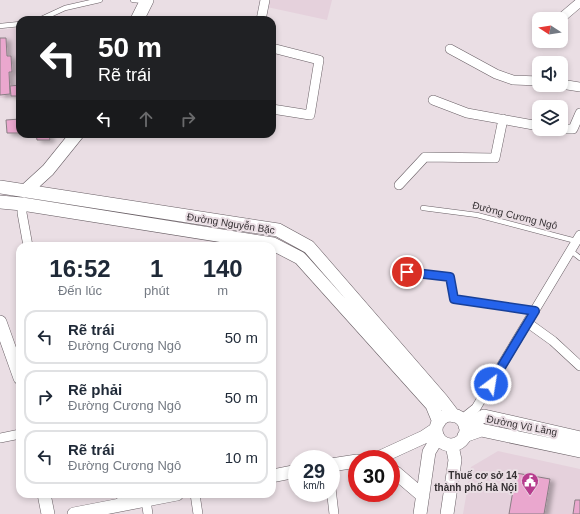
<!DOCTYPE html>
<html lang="vi">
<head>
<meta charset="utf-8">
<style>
  :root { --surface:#fff; --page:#f2f2f3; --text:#1f2937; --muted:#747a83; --line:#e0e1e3 }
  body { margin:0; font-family:Arial,sans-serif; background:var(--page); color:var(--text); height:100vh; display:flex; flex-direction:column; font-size:15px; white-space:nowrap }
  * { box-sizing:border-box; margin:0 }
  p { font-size:13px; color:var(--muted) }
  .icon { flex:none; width:22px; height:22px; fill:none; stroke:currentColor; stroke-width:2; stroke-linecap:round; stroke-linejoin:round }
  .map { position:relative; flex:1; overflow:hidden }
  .drawer { position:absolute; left:16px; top:242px; width:260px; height:256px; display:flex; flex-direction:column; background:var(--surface); border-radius:12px; box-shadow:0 2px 6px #0003 }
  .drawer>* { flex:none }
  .guide { position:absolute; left:16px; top:16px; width:260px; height:122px; border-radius:12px; box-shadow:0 2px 6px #0003; background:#202124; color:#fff; overflow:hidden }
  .needle { width:26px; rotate:282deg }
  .fabs { position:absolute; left:532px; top:12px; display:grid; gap:8px }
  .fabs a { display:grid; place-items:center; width:36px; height:36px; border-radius:8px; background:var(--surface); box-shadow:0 2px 6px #0003; font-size:20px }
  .speed { position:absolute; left:288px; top:450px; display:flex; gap:8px; font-size:20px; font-weight:700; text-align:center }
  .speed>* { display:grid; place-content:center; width:52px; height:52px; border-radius:50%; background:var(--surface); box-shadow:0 2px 6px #0003; line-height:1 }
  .speed small { font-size:10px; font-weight:400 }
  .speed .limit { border:6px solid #d22; background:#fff; color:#111 }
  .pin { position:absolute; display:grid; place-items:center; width:34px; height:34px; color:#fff; margin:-17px; border:2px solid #fff; border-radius:50%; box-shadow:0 1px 4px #0007 }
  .me { position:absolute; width:44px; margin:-22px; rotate:31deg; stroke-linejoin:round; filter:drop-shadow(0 0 3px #0008) }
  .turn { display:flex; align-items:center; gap:14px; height:84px; padding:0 16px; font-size:18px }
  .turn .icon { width:52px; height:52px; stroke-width:2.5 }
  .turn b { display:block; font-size:28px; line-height:34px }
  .lanes { display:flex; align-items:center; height:38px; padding:0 16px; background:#0003; justify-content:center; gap:20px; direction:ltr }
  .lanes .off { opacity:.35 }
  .eta { display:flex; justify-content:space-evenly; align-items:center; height:68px; text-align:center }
  .eta b { font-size:24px; font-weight:600; line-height:28px }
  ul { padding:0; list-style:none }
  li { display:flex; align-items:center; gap:12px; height:54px; margin:0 8px 6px; padding:0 8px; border:2px solid var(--line); border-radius:12px }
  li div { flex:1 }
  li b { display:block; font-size:15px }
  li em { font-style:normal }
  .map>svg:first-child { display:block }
  .built { fill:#e5d1dc }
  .building { fill:#eaa7ce; stroke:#897e84; filter:url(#shadow) }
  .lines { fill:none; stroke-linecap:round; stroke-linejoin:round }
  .lane-casing { stroke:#695f65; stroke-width:5.5 }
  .street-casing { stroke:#695f65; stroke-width:10 }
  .secondary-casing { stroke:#695f65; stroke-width:14 }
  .lane { stroke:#fff; stroke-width:4.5 }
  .street { stroke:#fff; stroke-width:9 }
  .secondary { stroke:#fff; stroke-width:13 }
  .route-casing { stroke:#184099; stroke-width:10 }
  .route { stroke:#2563eb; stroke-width:7 }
  .labels { text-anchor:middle; stroke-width:4; stroke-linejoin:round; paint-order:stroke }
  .street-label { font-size:10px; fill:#353033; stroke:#eadee4 }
  .poi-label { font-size:10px; font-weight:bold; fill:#353033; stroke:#eadee4; text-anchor:end }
</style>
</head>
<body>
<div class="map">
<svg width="580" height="514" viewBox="0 0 580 514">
  <defs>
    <filter id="shadow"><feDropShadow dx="4.5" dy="2.5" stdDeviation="2" flood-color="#0004"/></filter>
  </defs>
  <rect width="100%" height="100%" fill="#eadee4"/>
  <path class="built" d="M 269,0 L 332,0 L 327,20 L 267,7 Z
    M 18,28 L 20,31 L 20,97 L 0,98 L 0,30 Z
    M 498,451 L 580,469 L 580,514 L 463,514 L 471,467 Z"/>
  <path class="building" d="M 0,38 L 6,38 L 7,56 L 11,56 L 12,72 L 9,72 L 10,94 L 0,95 Z
    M 20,85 L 20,96 L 11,96 L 10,86 Z
    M 20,119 L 20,133 L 7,133 L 6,120 Z
    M 36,134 L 49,134 L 50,140 L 37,140 Z
    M 516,473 L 550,479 L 544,514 L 509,514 Z
    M 575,500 L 580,500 L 580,514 L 573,514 Z"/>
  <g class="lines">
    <g class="lane-casing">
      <path id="lane" d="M 133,0 L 145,1
        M 39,20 L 65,8 L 100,0
        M 0,26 L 20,24
        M 423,208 L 477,215 L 576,241
        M 571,251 L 580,258
        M 407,272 L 450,277 L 454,299 L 535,311
        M 119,494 L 120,503"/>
    </g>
    <g class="street-casing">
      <path id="street" d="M 560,19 L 580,2
        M 261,20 L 265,0
        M 272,48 L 319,60 L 310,115 L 272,109
        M 450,49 L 496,74 L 513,80 L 539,81
        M 561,84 L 580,87
        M 433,100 L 467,113 L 539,126
        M 557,129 L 573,129 L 580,113
        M 399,185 L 425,157 L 495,158 L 503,119
        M 22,204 L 22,213 L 28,246
        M 528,323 L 553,341 L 580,366
        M 461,420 L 476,408 L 580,235
        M 0,438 L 20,434
        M 331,488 L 334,514
        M 195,494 L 198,514
        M 146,500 L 148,514"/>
    </g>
    <g class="secondary-casing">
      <path id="secondary" d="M 137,20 L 147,0
        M 0,187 L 278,230 L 309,247 L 441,399 L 454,416
        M 25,191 L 48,170 L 77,134
        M 0,202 L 22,204 L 273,244 L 300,258 L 432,405 L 439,422
        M 0,322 L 20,378
        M436 430a15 15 0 1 1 30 0a15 15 0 1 1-30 0Z
        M 465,426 L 484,416 L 580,438
        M 464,436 L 481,430 L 580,451
        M 376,459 L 424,437 L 436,429
        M 331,465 L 357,461
        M 391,470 L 396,473 L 423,496
        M 272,476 L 297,471
        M 44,494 L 48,514
        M 74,514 L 177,494
        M 420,514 L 429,452 L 438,437
        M 447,514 L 455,460 L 452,445"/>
    </g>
    <use href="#lane" class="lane"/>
    <use href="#street" class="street"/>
    <use href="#secondary" class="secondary"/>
  </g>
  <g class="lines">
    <g class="route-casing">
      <path id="route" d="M 407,272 L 450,277 L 454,299 L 535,311 L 491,384"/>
    </g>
    <use href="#route" class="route"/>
  </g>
  <defs>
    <g id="civic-pin" transform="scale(0.9)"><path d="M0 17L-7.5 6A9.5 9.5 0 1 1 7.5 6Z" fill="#b73c8e" stroke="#eadee4"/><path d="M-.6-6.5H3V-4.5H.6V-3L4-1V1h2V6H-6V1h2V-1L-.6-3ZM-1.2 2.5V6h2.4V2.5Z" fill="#fff"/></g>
  </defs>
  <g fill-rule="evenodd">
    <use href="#civic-pin" x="530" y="481"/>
  </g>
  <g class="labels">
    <g class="street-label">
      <text transform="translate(515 215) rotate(14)" y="4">Đường Cương Ngô</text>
      <text transform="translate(231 223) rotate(9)" y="4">Đường Nguyễn Bặc</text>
      <text transform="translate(522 425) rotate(11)" y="4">Đường Vũ Lăng</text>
    </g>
    <g class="poi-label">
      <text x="517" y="479">Thuế cơ sở 14<tspan x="517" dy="12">thành phố Hà Nội</tspan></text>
    </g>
  </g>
</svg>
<div class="fabs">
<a><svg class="needle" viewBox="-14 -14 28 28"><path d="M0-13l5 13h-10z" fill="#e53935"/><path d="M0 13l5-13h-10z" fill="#747a83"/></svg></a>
<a><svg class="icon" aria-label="sound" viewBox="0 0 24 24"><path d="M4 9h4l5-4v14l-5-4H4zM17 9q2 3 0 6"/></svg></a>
<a><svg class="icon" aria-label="layers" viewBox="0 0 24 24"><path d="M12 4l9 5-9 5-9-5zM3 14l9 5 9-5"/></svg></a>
</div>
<div class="speed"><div>29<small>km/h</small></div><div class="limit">30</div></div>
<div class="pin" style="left:407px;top:272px;background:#d93025"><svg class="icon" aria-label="arrive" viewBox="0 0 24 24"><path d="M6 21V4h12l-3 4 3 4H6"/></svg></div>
<svg class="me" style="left:491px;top:384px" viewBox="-20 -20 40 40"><circle r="17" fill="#2563eb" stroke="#fff" stroke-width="3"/><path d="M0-11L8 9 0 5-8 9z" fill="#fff"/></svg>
<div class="guide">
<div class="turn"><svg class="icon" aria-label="left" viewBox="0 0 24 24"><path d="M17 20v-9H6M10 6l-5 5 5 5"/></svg><div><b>50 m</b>Rẽ trái</div></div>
<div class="lanes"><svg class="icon" aria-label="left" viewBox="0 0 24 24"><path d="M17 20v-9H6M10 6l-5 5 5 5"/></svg><svg class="icon off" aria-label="ahead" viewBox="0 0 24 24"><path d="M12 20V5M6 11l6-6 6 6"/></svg><svg class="icon off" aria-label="right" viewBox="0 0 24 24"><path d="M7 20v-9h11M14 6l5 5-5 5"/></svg></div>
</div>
<section class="drawer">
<div class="eta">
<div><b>16:52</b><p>Đến lúc</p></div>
<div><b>1</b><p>phút</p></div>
<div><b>140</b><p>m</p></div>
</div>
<ul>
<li><svg class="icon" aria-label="left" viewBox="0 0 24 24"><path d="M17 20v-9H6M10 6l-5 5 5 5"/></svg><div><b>Rẽ trái</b><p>Đường Cương Ngô</p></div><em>50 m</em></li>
<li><svg class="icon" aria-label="right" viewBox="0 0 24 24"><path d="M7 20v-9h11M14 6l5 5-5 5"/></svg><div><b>Rẽ phải</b><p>Đường Cương Ngô</p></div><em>50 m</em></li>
<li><svg class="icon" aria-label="left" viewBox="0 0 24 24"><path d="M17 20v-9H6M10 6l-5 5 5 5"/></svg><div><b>Rẽ trái</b><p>Đường Cương Ngô</p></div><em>10 m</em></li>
</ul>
</section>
</div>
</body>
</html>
